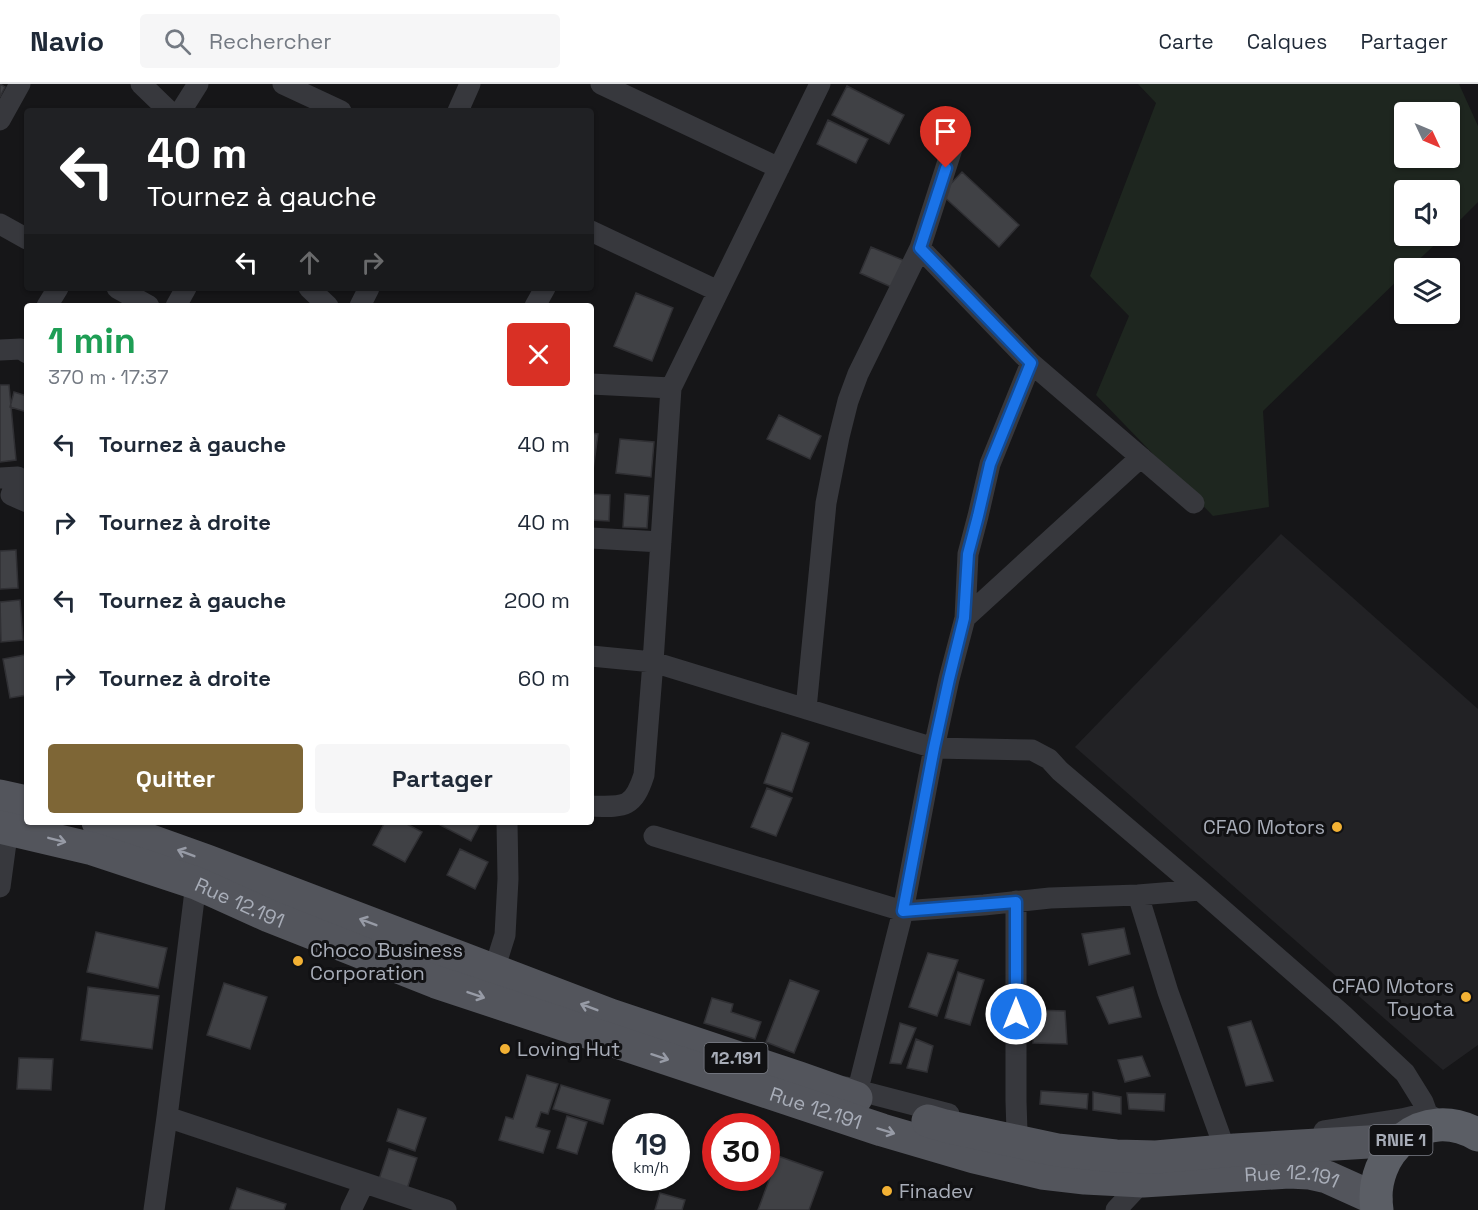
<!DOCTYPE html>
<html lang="fr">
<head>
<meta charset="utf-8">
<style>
  :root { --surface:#fff; --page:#f6f6f7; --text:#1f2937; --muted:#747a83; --line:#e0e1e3; --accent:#7e6636 }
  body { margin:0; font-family:"Space Grotesk",sans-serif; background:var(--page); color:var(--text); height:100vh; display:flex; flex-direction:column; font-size:22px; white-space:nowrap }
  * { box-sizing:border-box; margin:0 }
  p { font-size:20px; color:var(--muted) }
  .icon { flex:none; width:33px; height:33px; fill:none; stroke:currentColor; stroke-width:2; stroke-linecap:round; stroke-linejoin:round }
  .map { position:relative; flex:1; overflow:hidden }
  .side { position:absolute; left:24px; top:219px; width:570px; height:522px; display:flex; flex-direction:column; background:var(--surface); border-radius:6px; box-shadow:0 2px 4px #0004 }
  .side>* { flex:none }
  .top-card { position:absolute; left:24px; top:24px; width:570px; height:183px; border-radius:6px; box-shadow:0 2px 4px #0004; background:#202124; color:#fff; overflow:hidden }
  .needle { width:39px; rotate:134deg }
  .fabs { position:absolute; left:1394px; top:18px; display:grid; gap:12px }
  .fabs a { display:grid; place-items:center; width:66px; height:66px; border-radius:6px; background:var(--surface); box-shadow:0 2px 4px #0004; font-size:30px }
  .speed { position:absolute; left:612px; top:1029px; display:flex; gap:12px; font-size:30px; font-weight:700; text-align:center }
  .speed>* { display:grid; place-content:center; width:78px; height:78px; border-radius:50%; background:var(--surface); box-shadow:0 2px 4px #0004; line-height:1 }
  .speed small { font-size:15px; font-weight:400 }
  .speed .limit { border:9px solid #d22; background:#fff; color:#111 }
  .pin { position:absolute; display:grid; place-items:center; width:51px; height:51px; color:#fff; margin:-62px -26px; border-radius:50% 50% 50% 0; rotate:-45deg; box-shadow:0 0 6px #0007 }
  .pin .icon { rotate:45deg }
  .me { position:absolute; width:66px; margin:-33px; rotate:0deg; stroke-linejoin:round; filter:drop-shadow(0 0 4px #0008) }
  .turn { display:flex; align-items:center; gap:21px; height:126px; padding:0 24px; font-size:27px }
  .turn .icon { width:78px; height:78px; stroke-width:2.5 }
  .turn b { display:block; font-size:42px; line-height:51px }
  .lanes { display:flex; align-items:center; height:57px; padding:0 24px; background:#0003; justify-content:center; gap:30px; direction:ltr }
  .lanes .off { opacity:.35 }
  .round { display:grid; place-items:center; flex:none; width:63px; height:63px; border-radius:6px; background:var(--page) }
  .headline { display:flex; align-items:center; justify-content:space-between; height:102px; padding:0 24px }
  h1 { font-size:36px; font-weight:700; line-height:45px; color:#1e9e55 }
  .primary-button { display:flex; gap:12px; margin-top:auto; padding:12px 24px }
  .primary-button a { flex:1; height:69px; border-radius:6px; background:var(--accent); color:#fff; font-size:24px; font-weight:700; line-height:69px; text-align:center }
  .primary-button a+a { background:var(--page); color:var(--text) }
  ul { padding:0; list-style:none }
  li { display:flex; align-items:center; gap:18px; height:78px; padding:0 24px }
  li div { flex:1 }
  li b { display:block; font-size:22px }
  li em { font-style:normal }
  header { display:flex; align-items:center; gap:36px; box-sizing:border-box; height:84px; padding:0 30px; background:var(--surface); border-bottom:2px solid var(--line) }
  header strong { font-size:28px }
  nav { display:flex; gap:33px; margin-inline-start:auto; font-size:21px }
  .search { width:420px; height:54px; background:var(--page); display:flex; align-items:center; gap:15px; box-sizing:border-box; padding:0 21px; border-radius:6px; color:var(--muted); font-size:22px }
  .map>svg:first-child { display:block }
  .built { fill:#222225 }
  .green { fill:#1e261f; fill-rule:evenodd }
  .building { fill:#404145; stroke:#303034; stroke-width:1.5 }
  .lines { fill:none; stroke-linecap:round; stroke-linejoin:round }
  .minor { stroke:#37383d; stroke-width:21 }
  .primary { stroke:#53555c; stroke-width:33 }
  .trunk { stroke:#5b5e65; stroke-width:33 }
  .oneway { stroke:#979ba6 }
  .route-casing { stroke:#114b97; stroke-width:15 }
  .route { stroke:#1a73e8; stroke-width:10 }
  .poi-dot { fill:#f2b134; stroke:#111113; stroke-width:2 }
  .labels { text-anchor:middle; stroke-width:6; stroke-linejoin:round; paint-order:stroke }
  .shield { fill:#111113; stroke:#7b7e86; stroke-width:1.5 }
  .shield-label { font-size:18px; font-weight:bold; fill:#a8adb8 }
  .poi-label { font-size:20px; fill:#a8adb8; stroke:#111113; text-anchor:start }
  .street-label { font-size:20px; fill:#a8adb8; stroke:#111113 }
</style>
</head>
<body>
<header>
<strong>Navio</strong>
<div class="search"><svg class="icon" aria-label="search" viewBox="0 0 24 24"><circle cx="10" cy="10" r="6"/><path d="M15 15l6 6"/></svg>Rechercher</div>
<nav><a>Carte</a><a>Calques</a><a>Partager</a></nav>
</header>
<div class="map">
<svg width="1478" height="1126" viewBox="0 0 1478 1126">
  <rect width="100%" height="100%" fill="#161618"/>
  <path class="built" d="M 1281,450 L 1478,625 L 1478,961 L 1443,986 L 1075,663 Z"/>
  <path class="green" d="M 1138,0 L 1459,0 L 1478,42 L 1478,118 L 1449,147 L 1449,106 L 1404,106 L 1404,152 L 1444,152 L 1410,184 L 1404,184 L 1404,190 L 1263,327 L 1269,423 L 1213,432 L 1096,311 L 1129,232 L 1090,192 L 1156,19 ZM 1404,28 L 1449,28 L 1449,74 L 1404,74 Z"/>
  <path class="building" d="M 0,0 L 5,3 L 0,13 Z
    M 847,2 L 904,31 L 889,60 L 832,31 Z
    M 828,36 L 868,55 L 856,79 L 817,60 Z
    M 962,88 L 1019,141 L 999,163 L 941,110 Z
    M 871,163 L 910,179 L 898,206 L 860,189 Z
    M 636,209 L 673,224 L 652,277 L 614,262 Z
    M 0,301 L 9,301 L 16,376 L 0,378 Z
    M 14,308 L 27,312 L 27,328 L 10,323 Z
    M 779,331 L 821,352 L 810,375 L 767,355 Z
    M 591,349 L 598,350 L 593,386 L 591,386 Z
    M 620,355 L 654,358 L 651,393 L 616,389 Z
    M 591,410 L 610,411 L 609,437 L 591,436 Z
    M 625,410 L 649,412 L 647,444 L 623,443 Z
    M 16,466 L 18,504 L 0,505 L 0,467 Z
    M 20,516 L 23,556 L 1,558 L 0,518 Z
    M 25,571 L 27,586 L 27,611 L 10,614 L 3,575 Z
    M 782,649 L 809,659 L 792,708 L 764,699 Z
    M 767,704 L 792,714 L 776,752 L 751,743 Z
    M 385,738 L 403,738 L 422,748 L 405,778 L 373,761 Z
    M 441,738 L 481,738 L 471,757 L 440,741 Z
    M 460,765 L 488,778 L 475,805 L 447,791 Z
    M 1124,844 L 1130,870 L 1089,881 L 1082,850 Z
    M 96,848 L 167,864 L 158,904 L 87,888 Z
    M 928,869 L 958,876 L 937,932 L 909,923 Z
    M 958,888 L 984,896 L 970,941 L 945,934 Z
    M 790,896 L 819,907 L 794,969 L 766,958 Z
    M 224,899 L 267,913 L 250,965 L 207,951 Z
    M 88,903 L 159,912 L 152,965 L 81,956 Z
    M 1133,903 L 1141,933 L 1109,940 L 1097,913 Z
    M 712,914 L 733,920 L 731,928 L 761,938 L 755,955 L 704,939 Z
    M 1036,926 L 1065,927 L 1067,960 L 1033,959 Z
    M 1251,937 L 1273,997 L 1246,1002 L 1228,943 Z
    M 900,939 L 916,944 L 901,980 L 890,979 Z
    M 916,955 L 933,962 L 927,988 L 907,984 Z
    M 1142,972 L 1150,992 L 1125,998 L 1118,976 Z
    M 19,974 L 53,975 L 51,1006 L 17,1005 Z
    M 527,991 L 558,1000 L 548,1030 L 541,1028 L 536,1043 L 550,1047 L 543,1069 L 499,1056 L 506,1033 L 513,1035 Z
    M 561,1001 L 610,1016 L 603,1040 L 553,1025 Z
    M 1041,1007 L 1088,1010 L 1087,1025 L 1040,1020 Z
    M 1093,1008 L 1121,1013 L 1121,1030 L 1093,1026 Z
    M 1127,1009 L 1165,1010 L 1164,1027 L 1129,1025 Z
    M 398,1025 L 426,1034 L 415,1067 L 387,1057 Z
    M 567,1032 L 587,1038 L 577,1070 L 557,1064 Z
    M 389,1065 L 417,1074 L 407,1105 L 379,1095 Z
    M 778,1072 L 823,1088 L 809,1126 L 758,1126 Z
    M 237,1104 L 286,1120 L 284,1126 L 234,1126 L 230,1125 Z
    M 660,1109 L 685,1116 L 682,1126 L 655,1126 Z"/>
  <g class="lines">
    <path class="minor" d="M 141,0 L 169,27
      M 283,0 L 341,27
      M 601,0 L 779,84
      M 181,27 L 198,0
      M 458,27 L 470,0
      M 0,36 L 20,0
      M 0,140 L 27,155
      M 591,147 L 718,207
      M 920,164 L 1031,279 L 1194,419
      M 117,204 L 149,222
      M 309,204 L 328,222
      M 47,222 L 58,204
      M 176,222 L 186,204
      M 360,222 L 369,204
      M 535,222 L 545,204
      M 0,266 L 21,265 L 27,269
      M 591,300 L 671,304
      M 0,394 L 18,393 L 11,411 L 27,418
      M 591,454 L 661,458
      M 965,534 L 1141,373
      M 591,572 L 653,578 L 934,664 L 1032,666 L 1049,675 L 1060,687 L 1200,806 L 1343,931 L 1405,989 L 1423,1018 L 1427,1029 L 1443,1041
      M 806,625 L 826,419 L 839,353 L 848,317 L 858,290 L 920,164 L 959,43
      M 591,722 C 624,723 633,725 644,691 L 653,578 L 671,304 L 820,0
      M 654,752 L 903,827 L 984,821 L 1050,814 L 1138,811 L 1200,806
      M 0,803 L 8,744
      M 1138,811 L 1168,908 L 1222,1057
      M 1016,817 L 1016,1017 L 1017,1048
      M 494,886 L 505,851 L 508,795 L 507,738
      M 845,1003 L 949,1030
      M 858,1005 L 903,827 L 934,664 L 949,595 L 965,534 L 968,470 L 978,432 L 990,380 L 1031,279
      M 167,1033 L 446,1126
      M 1324,1047 L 1402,1035 L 1427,1029
      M 154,1126 L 167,1033 L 196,799
      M 351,1126 L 364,1099
      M 1116,1126 L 1143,1097"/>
    <g class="primary">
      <path d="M 0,712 L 27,718"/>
      <path d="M 98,738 L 207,777 L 610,931 L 799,994 L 856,1014"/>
      <path id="s1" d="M 0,743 L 93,765 L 196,799 L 269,832 L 436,898 L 882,1046 L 974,1073 L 1042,1089 L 1085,1094 L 1143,1097 L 1289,1088 L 1309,1089 L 1327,1093 L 1376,1115"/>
      <path d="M 928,1037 L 945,1042 L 1057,1066 L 1116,1072 L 1156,1073 L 1235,1066 L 1402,1056"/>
    </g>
    <path class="trunk" d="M 1377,1126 C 1368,1067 1424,1019 1478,1051"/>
  </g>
  <defs><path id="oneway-shaft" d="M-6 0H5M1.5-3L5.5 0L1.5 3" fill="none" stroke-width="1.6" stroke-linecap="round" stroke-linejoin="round" transform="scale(1.5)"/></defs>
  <g class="oneway">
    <use href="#oneway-shaft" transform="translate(57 756) rotate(14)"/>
    <use href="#oneway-shaft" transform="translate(186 769) rotate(-159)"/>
    <use href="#oneway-shaft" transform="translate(368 838) rotate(-159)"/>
    <use href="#oneway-shaft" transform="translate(476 911) rotate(19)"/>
    <use href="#oneway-shaft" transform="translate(589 923) rotate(-159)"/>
    <use href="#oneway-shaft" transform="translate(660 973) rotate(18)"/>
    <use href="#oneway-shaft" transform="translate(886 1047) rotate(17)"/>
  </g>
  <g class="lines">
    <g class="route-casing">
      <path id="route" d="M 946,84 L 920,164 L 1031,279 L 990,380 L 978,432 L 968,470 L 964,534 L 949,595 L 934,664 L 903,827 L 1016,818 L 1016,930"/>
    </g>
    <use href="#route" class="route"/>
  </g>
  <g class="poi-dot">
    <circle cx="1337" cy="743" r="6"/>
    <circle cx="298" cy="877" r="6"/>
    <circle cx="1466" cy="913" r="6"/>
    <circle cx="505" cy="965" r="6"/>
    <circle cx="887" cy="1107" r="6"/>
  </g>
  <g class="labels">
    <g class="shield">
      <rect x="704.5" y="959" width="63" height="30" rx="4.5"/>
      <rect x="1369.5" y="1041" width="63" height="30" rx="4.5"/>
    </g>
    <g class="shield-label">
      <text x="736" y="980">12.191</text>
      <text x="1401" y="1062">RNIE 1</text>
    </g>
    <g class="poi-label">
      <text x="1325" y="750" text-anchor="end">CFAO Motors</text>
      <text x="310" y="873">Choco Business<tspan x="310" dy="23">Corporation</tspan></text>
      <text x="1454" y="909" text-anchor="end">CFAO Motors<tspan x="1454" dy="23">Toyota</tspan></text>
      <text x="517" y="972">Loving Hut</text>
      <text x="899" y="1114">Finadev</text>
    </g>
    <g class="street-label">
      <text dy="7" stroke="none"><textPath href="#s1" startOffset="252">Rue 12.191</textPath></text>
      <text dy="7" stroke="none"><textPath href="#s1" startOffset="864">Rue 12.191</textPath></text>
      <text dy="7" stroke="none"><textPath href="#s1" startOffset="1350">Rue 12.191</textPath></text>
    </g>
  </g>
</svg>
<div class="fabs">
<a><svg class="needle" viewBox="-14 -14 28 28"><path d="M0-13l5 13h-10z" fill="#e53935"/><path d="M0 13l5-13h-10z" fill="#747a83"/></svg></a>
<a><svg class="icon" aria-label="sound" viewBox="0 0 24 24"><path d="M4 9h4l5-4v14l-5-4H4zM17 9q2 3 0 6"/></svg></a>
<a><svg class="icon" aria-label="layers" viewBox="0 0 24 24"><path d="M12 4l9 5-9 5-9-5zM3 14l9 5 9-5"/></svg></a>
</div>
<div class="speed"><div>19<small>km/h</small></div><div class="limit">30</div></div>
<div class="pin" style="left:946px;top:84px;background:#d93025"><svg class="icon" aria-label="arrive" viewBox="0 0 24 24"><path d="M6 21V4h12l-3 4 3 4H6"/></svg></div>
<svg class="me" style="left:1016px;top:930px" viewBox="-20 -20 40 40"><circle r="17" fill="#1a73e8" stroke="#fff" stroke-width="3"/><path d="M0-11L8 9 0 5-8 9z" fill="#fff"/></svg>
<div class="top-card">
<div class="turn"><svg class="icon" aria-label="left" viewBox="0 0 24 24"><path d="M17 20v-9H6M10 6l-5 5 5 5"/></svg><div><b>40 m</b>Tournez à gauche</div></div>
<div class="lanes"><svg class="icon" aria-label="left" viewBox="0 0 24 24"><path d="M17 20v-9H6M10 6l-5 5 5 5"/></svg><svg class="icon off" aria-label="ahead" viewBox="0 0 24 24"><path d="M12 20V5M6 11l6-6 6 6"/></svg><svg class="icon off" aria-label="right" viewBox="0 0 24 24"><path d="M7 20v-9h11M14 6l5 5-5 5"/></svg></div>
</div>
<section class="side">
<div class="headline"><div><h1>1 min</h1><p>370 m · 17:37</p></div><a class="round" style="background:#d93025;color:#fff"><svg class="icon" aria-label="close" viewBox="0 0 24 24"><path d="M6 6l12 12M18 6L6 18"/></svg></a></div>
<ul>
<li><svg class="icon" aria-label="left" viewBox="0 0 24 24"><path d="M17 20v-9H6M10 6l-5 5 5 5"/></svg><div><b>Tournez à gauche</b></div><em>40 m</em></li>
<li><svg class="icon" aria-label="right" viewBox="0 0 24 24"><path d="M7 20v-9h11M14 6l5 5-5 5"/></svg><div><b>Tournez à droite</b></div><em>40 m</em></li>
<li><svg class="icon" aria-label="left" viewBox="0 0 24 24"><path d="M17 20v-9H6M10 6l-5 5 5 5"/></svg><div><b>Tournez à gauche</b></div><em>200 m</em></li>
<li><svg class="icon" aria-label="right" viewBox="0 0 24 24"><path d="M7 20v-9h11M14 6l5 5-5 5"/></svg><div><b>Tournez à droite</b></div><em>60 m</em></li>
</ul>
<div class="primary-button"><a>Quitter</a><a>Partager</a></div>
</section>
</div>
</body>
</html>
